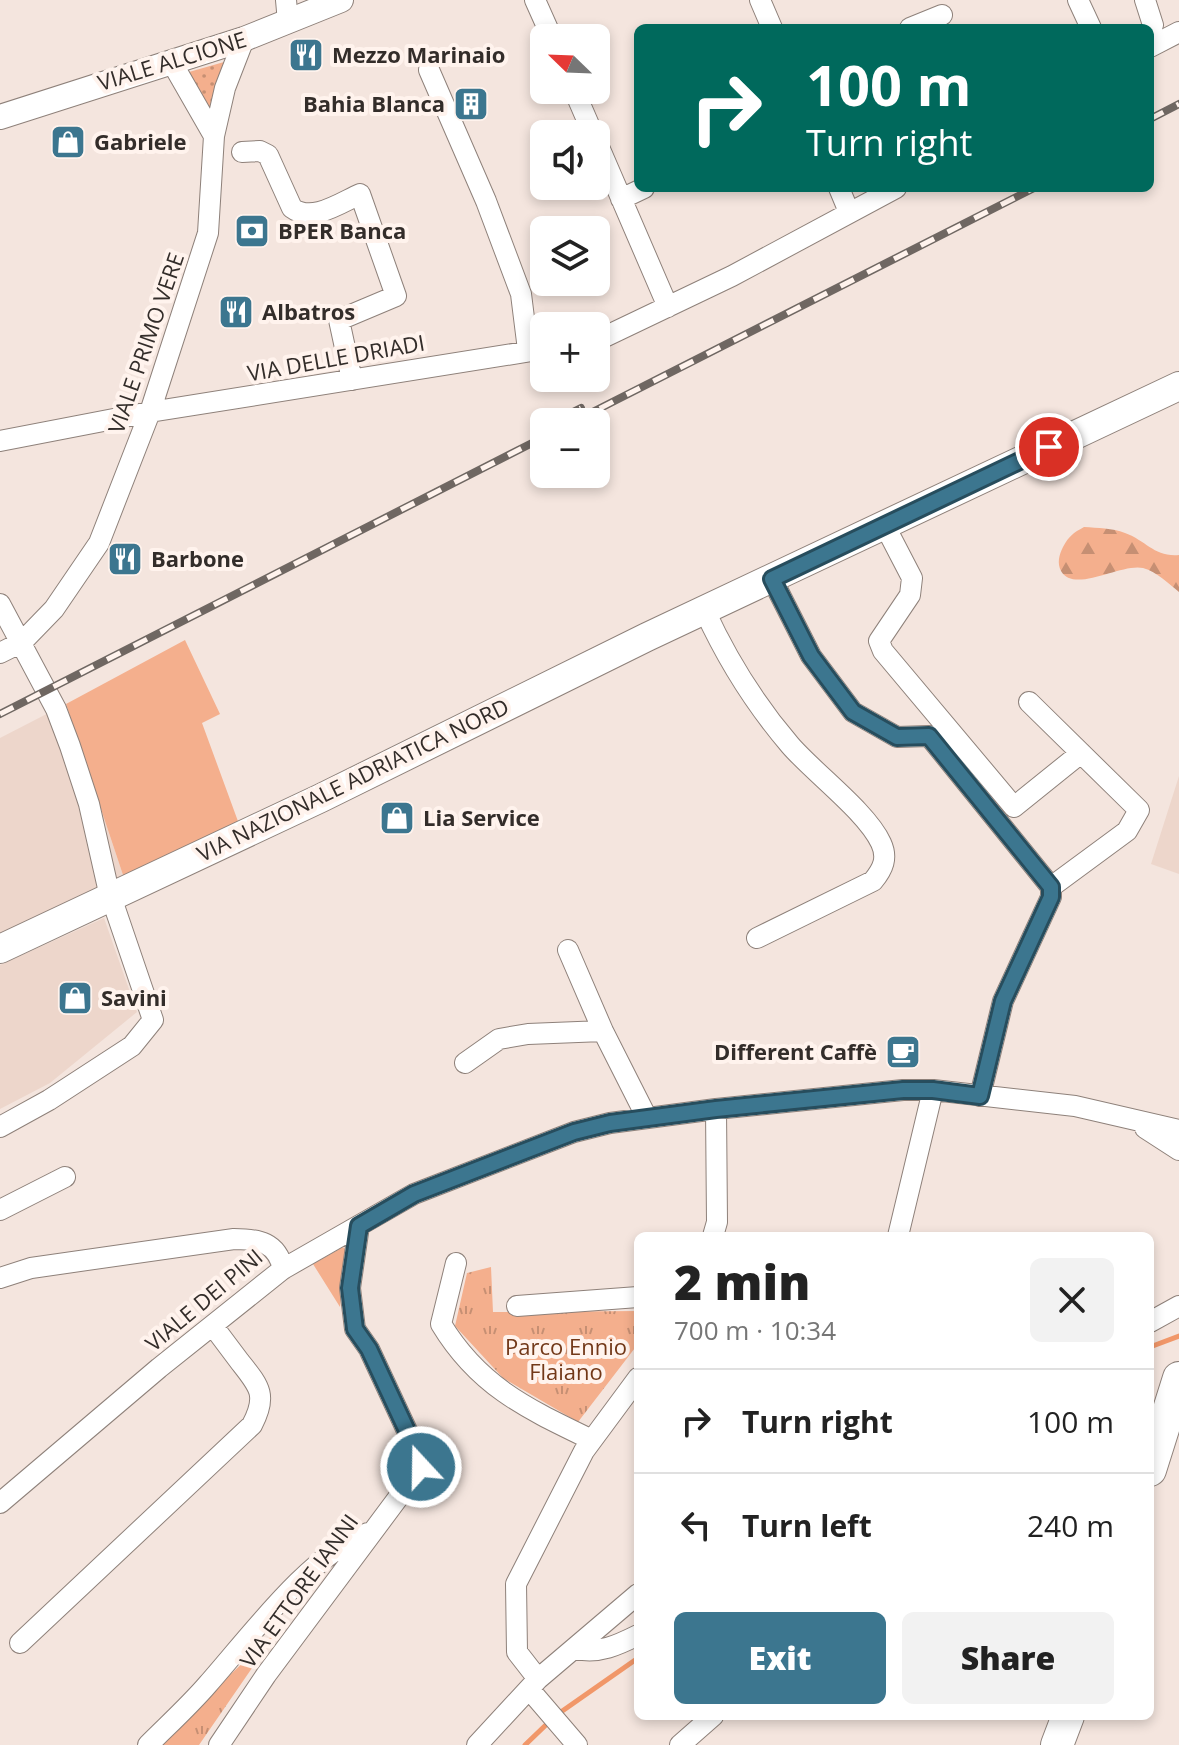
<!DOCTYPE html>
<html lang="en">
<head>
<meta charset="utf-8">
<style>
  :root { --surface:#fff; --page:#f2f2f2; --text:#222; --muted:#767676; --line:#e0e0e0; --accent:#3c768f }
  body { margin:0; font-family:"Open Sans",sans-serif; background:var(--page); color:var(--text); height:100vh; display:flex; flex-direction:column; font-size:30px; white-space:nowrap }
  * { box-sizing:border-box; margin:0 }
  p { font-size:26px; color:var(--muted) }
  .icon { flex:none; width:44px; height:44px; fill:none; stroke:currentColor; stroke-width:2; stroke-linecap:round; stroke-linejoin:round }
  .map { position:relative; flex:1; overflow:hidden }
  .side { position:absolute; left:634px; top:1232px; width:520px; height:488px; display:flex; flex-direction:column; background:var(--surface); border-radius:12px; box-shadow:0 4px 12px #0003 }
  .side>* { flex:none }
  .banner { position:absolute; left:634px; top:24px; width:520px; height:168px; border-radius:12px; box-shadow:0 4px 12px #0003; background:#00695c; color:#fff; overflow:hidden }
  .needle { width:52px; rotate:293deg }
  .fabs { position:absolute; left:530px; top:24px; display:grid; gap:16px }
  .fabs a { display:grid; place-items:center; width:80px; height:80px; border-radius:12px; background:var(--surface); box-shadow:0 4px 12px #0003; font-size:40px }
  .pin { position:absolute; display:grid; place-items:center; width:68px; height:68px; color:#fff; margin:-34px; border:4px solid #fff; border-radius:50%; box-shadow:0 2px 8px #0007 }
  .me { position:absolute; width:88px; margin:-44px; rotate:339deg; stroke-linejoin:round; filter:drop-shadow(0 0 6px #0008) }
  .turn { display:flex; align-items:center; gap:28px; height:168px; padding:0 40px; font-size:36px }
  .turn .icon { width:104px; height:104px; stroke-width:2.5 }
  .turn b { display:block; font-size:56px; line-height:68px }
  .round { display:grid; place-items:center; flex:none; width:84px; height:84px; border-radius:12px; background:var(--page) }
  .headline { display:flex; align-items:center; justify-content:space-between; height:136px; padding:0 40px }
  h1 { font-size:48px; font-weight:800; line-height:60px }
  .action { display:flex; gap:16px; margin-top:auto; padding:16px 40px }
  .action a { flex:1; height:92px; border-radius:12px; background:var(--accent); color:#fff; font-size:32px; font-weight:800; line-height:92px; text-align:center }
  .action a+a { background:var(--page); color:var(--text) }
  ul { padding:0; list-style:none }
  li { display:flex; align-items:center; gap:24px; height:104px; padding:0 40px; border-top:2px solid var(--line) }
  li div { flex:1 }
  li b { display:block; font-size:30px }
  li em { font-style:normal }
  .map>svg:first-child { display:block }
  .built { fill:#edd6cb }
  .grass { fill:#f4af8d }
  .forest { fill:url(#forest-firs) }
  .park { fill:url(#park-tufts) }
  .garden { fill:url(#garden-dots) }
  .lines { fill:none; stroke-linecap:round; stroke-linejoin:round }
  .stream { stroke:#f19769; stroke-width:5 }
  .minor-casing { stroke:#8e817a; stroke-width:22 }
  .tertiary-casing { stroke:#8e817a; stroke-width:26 }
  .secondary-casing { stroke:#8e817a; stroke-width:30 }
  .primary-casing { stroke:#8e817a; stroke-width:34 }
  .minor { stroke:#fff; stroke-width:20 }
  .tertiary { stroke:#fff; stroke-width:24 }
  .secondary { stroke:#fff; stroke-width:28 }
  .primary { stroke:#fff; stroke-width:32 }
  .rail-casing { stroke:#6f6762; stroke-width:8 }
  .rail { stroke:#fff3ed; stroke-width:5; stroke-dasharray:15; stroke-linecap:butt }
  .route-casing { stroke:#274d5d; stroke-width:20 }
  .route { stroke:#3c768f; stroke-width:14 }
  .labels { text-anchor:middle; stroke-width:8; stroke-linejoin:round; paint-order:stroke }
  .poi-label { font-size:22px; font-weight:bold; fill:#332d2a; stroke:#fff3ed; text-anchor:start }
  .street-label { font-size:22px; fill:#332d2a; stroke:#fff3ed }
  .park-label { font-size:22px; fill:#723818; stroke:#fff3ed }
</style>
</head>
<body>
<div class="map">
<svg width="1179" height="1745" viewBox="0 0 1179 1745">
  <defs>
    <pattern id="forest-firs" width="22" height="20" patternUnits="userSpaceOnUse" patternTransform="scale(2)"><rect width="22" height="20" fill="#f4af8d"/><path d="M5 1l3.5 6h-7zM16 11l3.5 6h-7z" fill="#c68f73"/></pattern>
    <pattern id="park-tufts" width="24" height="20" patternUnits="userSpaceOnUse" patternTransform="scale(2)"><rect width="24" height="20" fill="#f4af8d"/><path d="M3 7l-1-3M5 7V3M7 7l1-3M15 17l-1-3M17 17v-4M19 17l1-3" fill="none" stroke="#c68f73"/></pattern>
    <pattern id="garden-dots" width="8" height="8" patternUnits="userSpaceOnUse" patternTransform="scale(2)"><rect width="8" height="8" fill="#f4af8d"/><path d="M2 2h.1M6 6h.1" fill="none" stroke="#c68f73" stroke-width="1.8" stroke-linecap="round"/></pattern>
  </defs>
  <rect width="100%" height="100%" fill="#f4e5de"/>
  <path class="built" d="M 66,704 L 124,878 L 0,938 L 0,738 Z
    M 1179,776 L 1179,874 L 1151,864 Z
    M 104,918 L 137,1012 L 50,1083 L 0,1109 L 0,965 Z"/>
  <path class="grass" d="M 185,640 L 220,714 L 202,723 L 239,824 L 124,878 L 66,704 Z
    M 343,1247 L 347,1251 L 340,1307 L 313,1264 Z"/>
  <path class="forest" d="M 1084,527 C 1098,528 1112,528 1125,533 C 1147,541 1154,557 1179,555 L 1179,592 C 1169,584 1157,572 1143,568 C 1121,563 1074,594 1061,571 C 1057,563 1059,555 1063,547 C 1069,536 1073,533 1084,527 Z"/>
  <path class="park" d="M 491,1267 L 493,1312 L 638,1311 L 638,1344 L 578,1422 L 503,1378 L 455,1326 L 467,1273 Z
    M 279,1629 L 199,1745 L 155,1745 Z"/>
  <path class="garden" d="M 231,60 L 212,104 L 210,108 L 206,108 L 182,74 Z"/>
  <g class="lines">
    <path class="stream" d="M 1150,1347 L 1179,1336
      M 558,1714 L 638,1658
      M 525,1745 L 550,1721"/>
    <g class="minor-casing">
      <path id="minor" d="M 286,0 L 288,22
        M 535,0 L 552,38
        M 760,0 L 772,28
        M 1078,0 L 1091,28
        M 1145,0 L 1153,25
        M 910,28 L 942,15
        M 1150,47 L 1179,32
        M 171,61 L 214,136
        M 429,70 L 486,201 L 521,294 L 528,350
        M 574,90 L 593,134
        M 596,140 L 668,307
        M 242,152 L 260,151 L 268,155 L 292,208 C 312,223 340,203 360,194 L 396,296 L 339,320 L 352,380
        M 839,188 L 849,212
        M 621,199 L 644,188
        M 596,341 L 732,276 L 896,188
        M 0,441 L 150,412 L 544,349
        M 885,526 L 912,578 L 910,595 L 879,641 L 883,651 L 1014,807 L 1081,753
        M 772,579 L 811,656 L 853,712 L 897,737 L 929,736 L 1051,887
        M 0,604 L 56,709 L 70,746 L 89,804 L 108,888 L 153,1020 L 132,1046 L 49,1100 L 0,1127
        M 705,611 C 727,659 755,704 790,745 C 813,772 867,812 881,843 C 888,858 883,869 873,881 L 757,938
        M 0,653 L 22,642 L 54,609 L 99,543 L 150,412 L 208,233 L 214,136 L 225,88 L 244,39
        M 568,950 L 603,1031 L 647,1118
        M 465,1063 L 499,1039 L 528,1034 L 603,1031
        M 980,1096 L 1003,1001 L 1051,897 L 1051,887 L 1127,831 L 1139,810 L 1029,702
        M 1145,1128 L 1179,1150
        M 0,1210 L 65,1177
        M 713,1236 L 717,1222 L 716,1109
        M 898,1236 L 933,1090
        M 456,1263 L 441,1324 C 479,1387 528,1409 592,1440
        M 0,1278 L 31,1268 L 234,1239 C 259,1239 277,1242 283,1269
        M 517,1306 L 638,1297
        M 1150,1322 L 1179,1306
        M 0,1503 L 159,1368 L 283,1269 L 414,1194 L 574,1132 L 610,1123 L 716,1109 L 903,1090 L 933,1090 L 1075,1106 L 1179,1130
        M 20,1643 L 252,1425 C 268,1395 259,1386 240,1362 C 231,1350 222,1338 213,1326
        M 577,1649 C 599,1654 618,1645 638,1635
        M 538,1679 L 517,1652 L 516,1584 L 584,1451 L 638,1378
        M 529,1689 L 577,1745
        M 148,1745 C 168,1725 190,1705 208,1684 C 248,1639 312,1552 368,1533
        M 219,1745 L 266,1675 L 421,1467 L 422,1463 L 369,1349 L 355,1329 L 350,1288 L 359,1226
        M 477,1745 L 538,1679 L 638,1594
        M 680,1745 L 713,1716"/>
    </g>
    <g class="tertiary-casing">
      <path id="tertiary" d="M 0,117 L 244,39 L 341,0"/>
    </g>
    <g class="secondary-casing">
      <path id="secondary" d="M 0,949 L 321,798 L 647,637 L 1179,386"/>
    </g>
    <g class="primary-casing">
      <path id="primary" d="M 1150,1470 L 1179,1378
        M 1057,1745 L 1068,1716"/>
    </g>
    <use href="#minor" class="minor"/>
    <use href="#tertiary" class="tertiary"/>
    <use href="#secondary" class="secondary"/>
    <use href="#primary" class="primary"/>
    <g class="rail-casing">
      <path id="rail" d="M 1150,119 L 1179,104
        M 553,422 L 581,408
        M 573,422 L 1034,188
        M 0,714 L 544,437"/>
    </g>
    <use href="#rail" class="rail"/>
  </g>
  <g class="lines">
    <g class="route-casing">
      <path id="route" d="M 421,1467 L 422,1463 L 369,1349 L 355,1329 L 350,1288 L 359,1226 L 414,1194 L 574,1132 L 610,1123 L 716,1109 L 903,1090 L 933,1090 L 980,1096 L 1003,1001 L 1051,897 L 1051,887 L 929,736 L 897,737 L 853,712 L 811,656 L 772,579 L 1049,447"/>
    </g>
    <use href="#route" class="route"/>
  </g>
  <defs>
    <g id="restaurant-square" transform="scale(1.8)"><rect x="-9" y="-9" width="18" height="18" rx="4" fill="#3c768f" stroke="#fff3ed"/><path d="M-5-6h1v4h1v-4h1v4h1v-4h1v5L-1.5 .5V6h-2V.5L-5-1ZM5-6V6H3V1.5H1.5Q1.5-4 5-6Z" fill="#fff"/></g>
    <g id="building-square" transform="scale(1.8)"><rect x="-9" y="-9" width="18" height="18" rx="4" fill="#3c768f" stroke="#fff3ed"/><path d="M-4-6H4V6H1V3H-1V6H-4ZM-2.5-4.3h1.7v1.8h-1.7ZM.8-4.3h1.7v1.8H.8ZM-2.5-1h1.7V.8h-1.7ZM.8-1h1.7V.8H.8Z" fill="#fff"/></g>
    <g id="shop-square" transform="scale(1.8)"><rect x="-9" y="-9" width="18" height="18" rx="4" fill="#3c768f" stroke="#fff3ed"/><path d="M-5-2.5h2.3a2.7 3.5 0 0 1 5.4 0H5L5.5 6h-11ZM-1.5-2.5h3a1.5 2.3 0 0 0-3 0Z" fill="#fff"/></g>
    <g id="bank-square" transform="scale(1.8)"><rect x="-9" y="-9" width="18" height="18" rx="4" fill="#3c768f" stroke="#fff3ed"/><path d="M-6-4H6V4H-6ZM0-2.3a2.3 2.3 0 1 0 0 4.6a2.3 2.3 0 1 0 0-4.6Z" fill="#fff"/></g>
    <g id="cafe-square" transform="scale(1.8)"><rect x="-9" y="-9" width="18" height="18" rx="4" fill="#3c768f" stroke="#fff3ed"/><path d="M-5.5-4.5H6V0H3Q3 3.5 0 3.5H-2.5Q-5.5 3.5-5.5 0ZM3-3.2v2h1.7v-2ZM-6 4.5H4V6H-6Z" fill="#fff"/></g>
  </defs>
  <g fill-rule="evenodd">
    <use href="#restaurant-square" x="306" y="55"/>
    <use href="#building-square" x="471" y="104"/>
    <use href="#shop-square" x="68" y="142"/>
    <use href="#bank-square" x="252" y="231"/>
    <use href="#restaurant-square" x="236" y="312"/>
    <use href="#restaurant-square" x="125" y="559"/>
    <use href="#shop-square" x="397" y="818"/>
    <use href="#shop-square" x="75" y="998"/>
    <use href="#cafe-square" x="903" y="1052"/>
  </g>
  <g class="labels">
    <g class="poi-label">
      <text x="332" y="63">Mezzo Marinaio</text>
      <text x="445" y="112" text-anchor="end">Bahia Blanca</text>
      <text x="94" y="150">Gabriele</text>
      <text x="278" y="239">BPER Banca</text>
      <text x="262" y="320">Albatros</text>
      <text x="151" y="567">Barbone</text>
      <text x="423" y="826">Lia Service</text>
      <text x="101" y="1006">Savini</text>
      <text x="877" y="1060" text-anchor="end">Different Caffè</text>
    </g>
    <g class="street-label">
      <text transform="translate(172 61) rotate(-17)" y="8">VIALE ALCIONE</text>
      <text transform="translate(146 343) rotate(-71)" y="8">VIALE PRIMO VERE</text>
      <text transform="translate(336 358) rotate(-10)" y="8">VIA DELLE DRIADI</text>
      <text transform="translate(353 780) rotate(-26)" y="8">VIA NAZIONALE ADRIATICA NORD</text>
      <text transform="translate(204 1300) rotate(-40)" y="8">VIALE DEI PINI</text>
      <text transform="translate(299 1591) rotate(-54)" y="8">VIA ETTORE IANNI</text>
    </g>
    <g class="park-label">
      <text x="566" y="1355">Parco Ennio<tspan x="566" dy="25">Flaiano</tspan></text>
    </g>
  </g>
</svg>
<div class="fabs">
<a><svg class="needle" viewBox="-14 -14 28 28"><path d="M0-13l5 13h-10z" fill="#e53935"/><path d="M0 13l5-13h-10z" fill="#767676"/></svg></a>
<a><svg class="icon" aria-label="sound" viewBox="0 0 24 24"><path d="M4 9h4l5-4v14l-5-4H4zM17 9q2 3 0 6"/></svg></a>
<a><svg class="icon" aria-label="layers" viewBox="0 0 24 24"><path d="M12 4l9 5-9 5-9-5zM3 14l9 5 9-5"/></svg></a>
<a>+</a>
<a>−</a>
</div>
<div class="pin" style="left:1049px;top:447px;background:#d93025"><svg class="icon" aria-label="arrive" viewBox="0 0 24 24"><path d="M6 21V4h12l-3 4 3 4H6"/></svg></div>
<svg class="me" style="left:421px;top:1467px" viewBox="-20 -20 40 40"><circle r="17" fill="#3c768f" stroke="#fff" stroke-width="3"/><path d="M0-11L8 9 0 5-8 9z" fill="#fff"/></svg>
<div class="banner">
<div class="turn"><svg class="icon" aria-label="right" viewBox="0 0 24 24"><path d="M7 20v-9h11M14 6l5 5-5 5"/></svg><div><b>100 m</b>Turn right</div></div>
</div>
<section class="side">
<div class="headline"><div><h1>2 min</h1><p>700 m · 10:34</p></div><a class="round"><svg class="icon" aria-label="close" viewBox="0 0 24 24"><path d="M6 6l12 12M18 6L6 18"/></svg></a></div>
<ul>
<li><svg class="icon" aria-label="right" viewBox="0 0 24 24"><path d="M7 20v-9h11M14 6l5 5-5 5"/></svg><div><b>Turn right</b></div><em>100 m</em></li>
<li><svg class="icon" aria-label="left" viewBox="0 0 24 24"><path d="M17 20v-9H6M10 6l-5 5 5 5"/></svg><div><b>Turn left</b></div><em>240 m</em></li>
</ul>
<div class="action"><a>Exit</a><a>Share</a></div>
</section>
</div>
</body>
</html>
